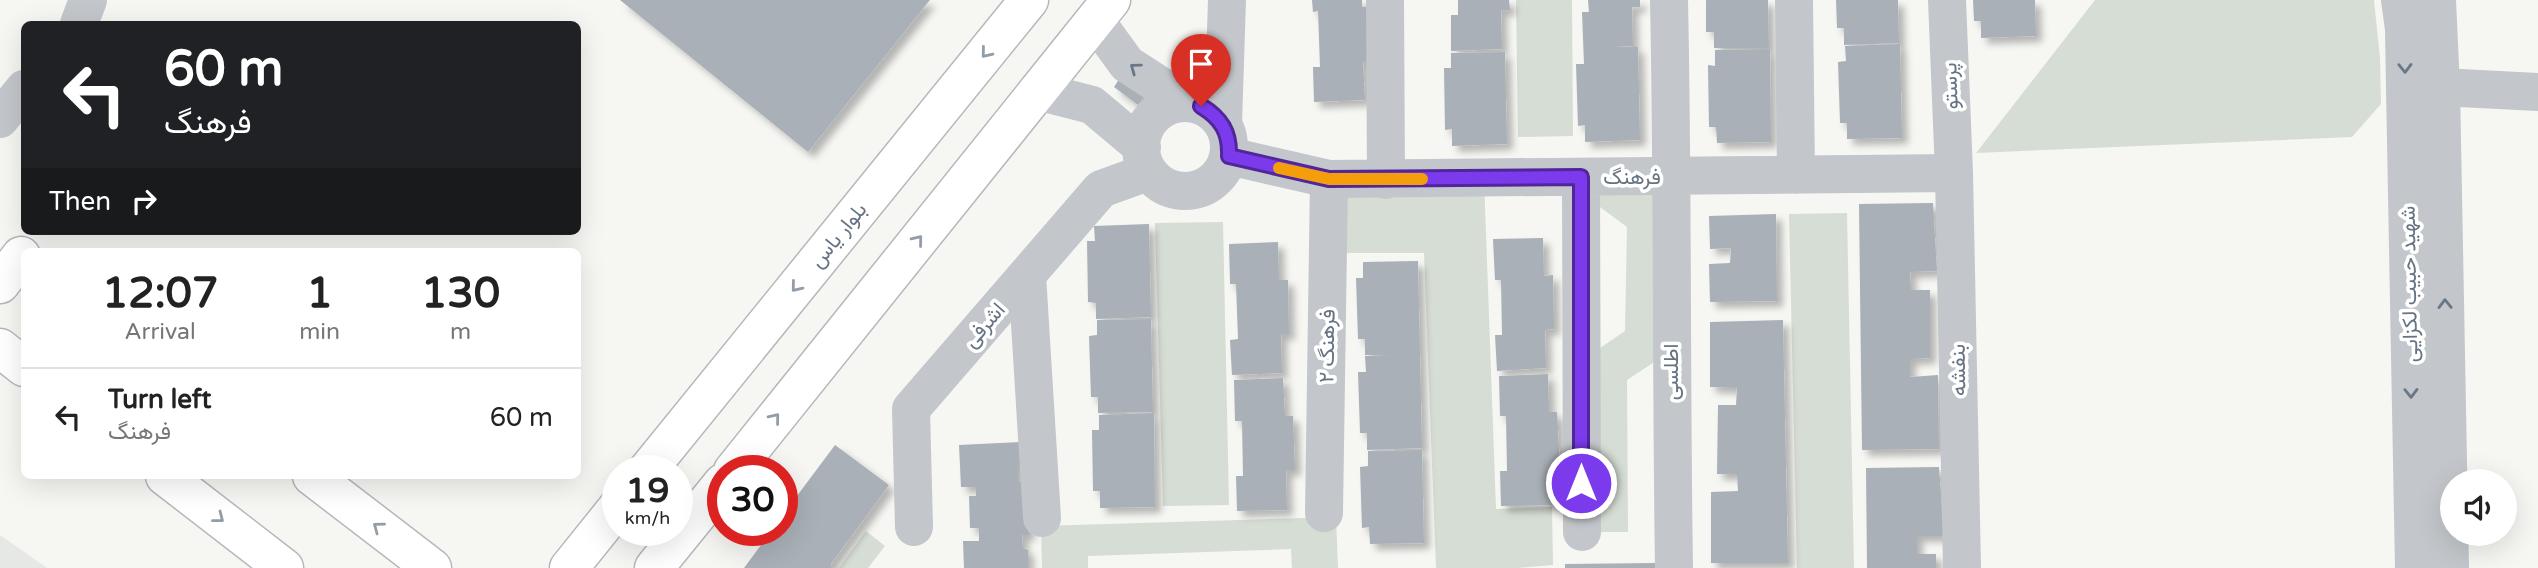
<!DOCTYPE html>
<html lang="en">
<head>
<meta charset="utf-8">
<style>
  :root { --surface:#fff; --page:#f6f6f6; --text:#222; --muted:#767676; --line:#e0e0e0 }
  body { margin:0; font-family:"Varela Round",Vazirmatn,sans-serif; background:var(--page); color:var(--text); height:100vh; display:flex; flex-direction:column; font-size:26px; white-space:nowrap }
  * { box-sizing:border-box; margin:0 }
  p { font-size:23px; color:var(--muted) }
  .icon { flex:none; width:38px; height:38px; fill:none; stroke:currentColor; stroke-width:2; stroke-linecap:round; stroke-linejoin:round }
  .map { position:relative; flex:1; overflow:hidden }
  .drawer { position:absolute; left:21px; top:248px; width:560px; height:231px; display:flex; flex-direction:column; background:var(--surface); border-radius:10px; box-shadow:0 7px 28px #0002 }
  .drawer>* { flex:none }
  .hud { position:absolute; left:21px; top:21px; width:560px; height:214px; border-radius:10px; box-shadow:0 7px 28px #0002; background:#202124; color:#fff; overflow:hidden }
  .buttons { position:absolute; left:2440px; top:469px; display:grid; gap:14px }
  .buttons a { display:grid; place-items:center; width:77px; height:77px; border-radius:50%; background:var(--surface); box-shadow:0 7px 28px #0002; font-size:35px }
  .speed { position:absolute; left:602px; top:455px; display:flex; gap:14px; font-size:35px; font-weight:700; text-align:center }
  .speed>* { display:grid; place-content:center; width:91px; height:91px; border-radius:50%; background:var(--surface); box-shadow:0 7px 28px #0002; line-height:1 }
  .speed small { font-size:18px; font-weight:400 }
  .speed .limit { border:10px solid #d22; background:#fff; color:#111 }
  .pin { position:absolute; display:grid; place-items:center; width:60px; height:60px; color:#fff; margin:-72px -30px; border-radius:50% 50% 50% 0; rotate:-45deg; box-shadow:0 0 7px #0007 }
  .pin .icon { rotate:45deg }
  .me { position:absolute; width:77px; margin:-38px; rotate:0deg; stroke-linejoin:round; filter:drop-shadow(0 0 5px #0008) }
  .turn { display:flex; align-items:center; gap:24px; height:147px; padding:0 28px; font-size:32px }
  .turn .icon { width:91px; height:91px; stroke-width:2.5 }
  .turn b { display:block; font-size:49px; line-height:60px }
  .then { display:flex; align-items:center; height:66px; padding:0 28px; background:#0003; gap:14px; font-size:26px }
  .eta { display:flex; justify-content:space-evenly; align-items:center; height:119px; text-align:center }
  .eta b { font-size:42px; font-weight:700; line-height:49px }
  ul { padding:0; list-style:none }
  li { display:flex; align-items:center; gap:21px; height:98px; padding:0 28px; border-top:2px solid var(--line) }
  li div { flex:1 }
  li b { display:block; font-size:26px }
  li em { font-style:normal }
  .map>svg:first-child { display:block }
  .built { fill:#e6e8e6 }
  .green { fill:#d6ddd4 }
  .building { fill:#a9b0b7; filter:url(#shadow) }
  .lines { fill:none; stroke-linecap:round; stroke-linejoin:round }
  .major-casing { stroke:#b4b8bc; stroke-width:41 }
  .minor { stroke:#c3c6ca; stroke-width:38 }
  .major { stroke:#fff; stroke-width:38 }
  .oneway { stroke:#939da8 }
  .oneway2 { stroke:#6a7787 }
  .route-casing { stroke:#51269a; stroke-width:18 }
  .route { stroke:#7c3aed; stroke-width:12 }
  .slow { stroke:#f59e0b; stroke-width:12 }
  .labels { text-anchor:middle; stroke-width:7; stroke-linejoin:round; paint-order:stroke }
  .street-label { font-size:21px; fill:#657383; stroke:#fff }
</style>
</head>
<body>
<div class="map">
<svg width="2538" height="568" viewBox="0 0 2538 568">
  <defs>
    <filter id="shadow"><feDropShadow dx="6" dy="6" stdDeviation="3.5" flood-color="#0004"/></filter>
  </defs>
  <rect width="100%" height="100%" fill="#f6f6f3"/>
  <path class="built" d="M 0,535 L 47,568 L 0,568 Z"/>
  <path class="green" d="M 1516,0 L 1572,0 L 1573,136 L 1518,137 Z
    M 2095,0 L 2374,0 L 2380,58 L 2381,104 L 2352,137 L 1976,153 Z
    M 1673,177 L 1671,351 L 1627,380 L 1628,532 L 1582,532 L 1581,361 L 1625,331 L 1627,227 L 1581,193 Z
    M 1484,178 L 1496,509 L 1552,507 L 1553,565 L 1517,568 L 1436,568 L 1424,253 L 1328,253 L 1329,179 Z
    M 1847,213 L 1854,568 L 1797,568 L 1789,214 Z
    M 1223,222 L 1229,505 L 1163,506 L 1155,223 Z
    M 1336,517 L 1338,568 L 1292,568 L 1291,549 L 1088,556 L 1088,568 L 1042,568 L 1041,526 Z
    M 866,531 L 885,546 L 868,568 L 839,568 Z"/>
  <path class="building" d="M 620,0 L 930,0 L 808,152 Z
    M 1312,0 L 1362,0 L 1362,7 L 1371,7 L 1372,61 L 1363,62 L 1365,100 L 1314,102 L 1313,67 L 1320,67 L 1318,11 L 1313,12 Z
    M 1458,0 L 1509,0 L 1510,10 L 1501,10 L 1502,49 L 1451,51 L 1451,15 L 1458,15 Z
    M 1588,0 L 1640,0 L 1640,7 L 1632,7 L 1633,46 L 1611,47 L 1638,47 L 1640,140 L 1585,142 L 1585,125 L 1578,126 L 1576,64 L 1584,64 L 1582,12 L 1589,12 Z
    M 1706,0 L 1768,0 L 1769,48 L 1714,48 L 1714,32 L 1706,32 Z
    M 1836,0 L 1898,0 L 1899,43 L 1844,45 L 1844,28 L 1837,28 Z
    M 1973,0 L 2035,0 L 2036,36 L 1981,38 L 1981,21 L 1974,21 Z
    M 1900,44 L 1902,138 L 1847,139 L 1847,123 L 1840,123 L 1838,62 L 1846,61 L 1845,46 Z
    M 1770,49 L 1771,142 L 1717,143 L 1716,127 L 1709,127 L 1708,65 L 1715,66 L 1715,50 Z
    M 1505,52 L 1507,144 L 1452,146 L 1452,129 L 1445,130 L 1444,68 L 1451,68 L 1451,53 Z
    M 1127,67 L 1152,85 L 1138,105 L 1114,87 Z
    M 1933,203 L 1937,271 L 1910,272 L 1911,290 L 1930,290 L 1930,358 L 1910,359 L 1910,377 L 1938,375 L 1939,449 L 1862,450 L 1859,204 Z
    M 1776,214 L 1777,301 L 1710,302 L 1709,264 L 1730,263 L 1731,248 L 1710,249 L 1709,216 Z
    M 1149,224 L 1151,317 L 1096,319 L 1096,303 L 1088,302 L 1087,241 L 1095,241 L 1094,226 Z
    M 1543,238 L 1544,276 L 1553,275 L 1554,329 L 1545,330 L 1546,368 L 1497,371 L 1495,335 L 1502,335 L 1501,280 L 1495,280 L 1493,239 Z
    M 1278,242 L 1279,280 L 1288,280 L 1289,334 L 1281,334 L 1282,373 L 1232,375 L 1230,340 L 1238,339 L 1236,284 L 1230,284 L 1229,244 Z
    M 1418,261 L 1422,448 L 1367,450 L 1367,433 L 1360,433 L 1358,372 L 1366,372 L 1365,356 L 1391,355 L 1365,355 L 1365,339 L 1358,339 L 1356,278 L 1363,278 L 1363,262 Z
    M 1151,319 L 1153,412 L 1098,413 L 1098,397 L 1091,397 L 1089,336 L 1097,335 L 1097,320 Z
    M 1783,320 L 1788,563 L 1711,563 L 1711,492 L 1738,491 L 1737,474 L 1717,474 L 1718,405 L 1736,405 L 1737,388 L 1710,387 L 1710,322 Z
    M 1548,374 L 1549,412 L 1557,412 L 1560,466 L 1551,466 L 1552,505 L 1501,506 L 1500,471 L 1507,471 L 1506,416 L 1500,416 L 1499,376 Z
    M 1283,378 L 1285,416 L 1293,416 L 1295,470 L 1286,470 L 1287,510 L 1237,511 L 1236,476 L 1243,476 L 1242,421 L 1235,421 L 1234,380 Z
    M 1154,413 L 1155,507 L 1100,508 L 1100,491 L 1093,491 L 1092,430 L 1099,430 L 1099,415 Z
    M 1021,442 L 1022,468 L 1018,468 L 1018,482 L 1027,482 L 1029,535 L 1022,535 L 1023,548 L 1028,550 L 1028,568 L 964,568 L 963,541 L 979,541 L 979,528 L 970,528 L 969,496 L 976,496 L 976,487 L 961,487 L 959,445 Z
    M 835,445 L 889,485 L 831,564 L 832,568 L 744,568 L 772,530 L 782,530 L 782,516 Z
    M 1422,450 L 1424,543 L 1370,544 L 1369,527 L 1362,528 L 1360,467 L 1368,466 L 1368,451 Z
    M 1939,467 L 1944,536 L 1917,536 L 1917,554 L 1936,554 L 1936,568 L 1867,568 L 1866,468 Z
    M 1657,563 L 1657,568 L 1565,568 L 1565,564 Z"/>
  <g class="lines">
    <g class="major-casing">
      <path id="major" d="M 0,284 L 21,256
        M 0,348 L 24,367
        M 647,471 L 1029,0
        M 733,471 L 1111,0
        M 165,476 L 284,568
        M 312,476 L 432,568
        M 569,568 L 618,507
        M 654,568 L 723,483"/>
    </g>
    <path class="minor" d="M 1385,0 L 1386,180
      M 1669,0 C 1673,189 1671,379 1674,568
      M 1794,0 L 1796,175
      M 1947,0 L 1954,173 L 1962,568
      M 2400,0 L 2404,29 L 2405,88 L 2414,568
      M 2437,0 L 2441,87 L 2450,568
      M 1095,20 L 1127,64 L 1187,103
      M 79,24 L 88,0
      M 2441,87 L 2538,92
      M 1037,91 L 1092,105 L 1142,147
      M1141 147a44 44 0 1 1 88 0a44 44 0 1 1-88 0Z
      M 0,119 L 24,89
      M 1223,124 L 1227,0
      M 1229,156 L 1329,179 L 1954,173
      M 1581,177 L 1582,532
      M 1027,275 L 1042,518
      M 1324,513 L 1329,179
      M 914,527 L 911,409 L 1101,189 L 1148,172"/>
    <use href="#major" class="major"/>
  </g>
  <defs><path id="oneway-chevron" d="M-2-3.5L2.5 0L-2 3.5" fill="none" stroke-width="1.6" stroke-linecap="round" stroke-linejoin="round" transform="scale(1.75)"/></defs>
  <g class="oneway">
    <use href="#oneway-chevron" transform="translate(986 53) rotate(129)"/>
    <use href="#oneway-chevron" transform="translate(918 240) rotate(-51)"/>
    <use href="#oneway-chevron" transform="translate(796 287) rotate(129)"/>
    <use href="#oneway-chevron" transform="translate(775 418) rotate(-51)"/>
    <use href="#oneway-chevron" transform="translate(219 518) rotate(38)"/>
    <use href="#oneway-chevron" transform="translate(378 527) rotate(-143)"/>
  </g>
  <g class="oneway2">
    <use href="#oneway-chevron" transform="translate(1135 68) rotate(-144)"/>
    <use href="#oneway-chevron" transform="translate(2405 68) rotate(89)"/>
    <use href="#oneway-chevron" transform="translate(2445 304) rotate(-91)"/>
    <use href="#oneway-chevron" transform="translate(2411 393) rotate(89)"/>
  </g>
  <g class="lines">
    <g class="route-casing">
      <path id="route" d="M 1201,106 C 1221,118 1230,132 1229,156 L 1329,179 L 1581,177 L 1581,483"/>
    </g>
    <use href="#route" class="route"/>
    <path class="slow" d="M 1279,168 L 1329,179 L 1422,179"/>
  </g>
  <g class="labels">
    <g class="street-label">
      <text transform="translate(1950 86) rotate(-92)" y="7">پرستو</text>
      <text x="1632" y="184">فرهنگ</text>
      <text transform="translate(838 235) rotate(-51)" y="7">بلوار یاس</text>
      <text transform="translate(2409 284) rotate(-91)" y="7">شهید حبیب لکزایی</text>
      <text transform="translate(984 325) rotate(-49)" y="7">اشرفی</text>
      <text transform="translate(1327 346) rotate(-89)" y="7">فرهنگ ۲</text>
      <text transform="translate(1958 370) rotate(-91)" y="7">بنفشه</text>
      <text transform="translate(1671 372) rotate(-90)" y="7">اطلسی</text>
    </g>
  </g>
</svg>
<div class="buttons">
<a><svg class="icon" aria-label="sound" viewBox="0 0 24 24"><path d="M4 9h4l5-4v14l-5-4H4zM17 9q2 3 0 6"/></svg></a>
</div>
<div class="speed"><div>19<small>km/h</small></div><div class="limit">30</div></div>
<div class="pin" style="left:1201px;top:106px;background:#d93025"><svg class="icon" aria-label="arrive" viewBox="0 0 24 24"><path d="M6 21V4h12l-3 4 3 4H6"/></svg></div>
<svg class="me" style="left:1581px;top:483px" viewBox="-20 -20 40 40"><circle r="17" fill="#7c3aed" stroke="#fff" stroke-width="3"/><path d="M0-11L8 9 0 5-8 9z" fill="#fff"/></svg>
<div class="hud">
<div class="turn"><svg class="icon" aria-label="left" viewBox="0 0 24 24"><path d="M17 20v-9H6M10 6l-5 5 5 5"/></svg><div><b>60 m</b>فرهنگ</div></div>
<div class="then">Then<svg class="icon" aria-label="right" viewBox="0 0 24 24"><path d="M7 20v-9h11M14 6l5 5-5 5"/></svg></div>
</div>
<section class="drawer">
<div class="eta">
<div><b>12:07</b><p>Arrival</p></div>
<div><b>1</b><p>min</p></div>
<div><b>130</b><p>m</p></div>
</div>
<ul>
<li><svg class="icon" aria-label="left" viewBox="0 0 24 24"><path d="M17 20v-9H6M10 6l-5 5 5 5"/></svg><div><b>Turn left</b><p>فرهنگ</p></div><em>60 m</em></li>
</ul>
</section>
</div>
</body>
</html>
